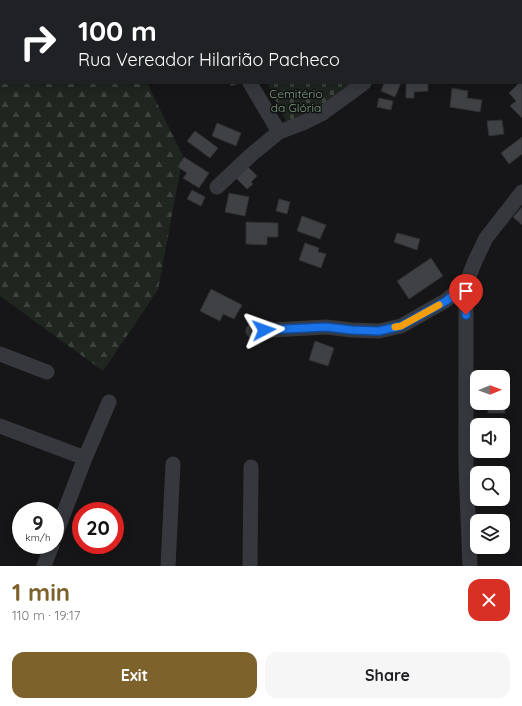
<!DOCTYPE html>
<html lang="en">
<head>
<meta charset="utf-8">
<style>
  :root { --surface:#fff; --page:#f6f6f6; --text:#202124; --muted:#757577; --accent:#7e622b }
  body { margin:0; font-family:Quicksand,sans-serif; background:var(--page); color:var(--text); height:100vh; display:flex; flex-direction:column; font-size:15px; white-space:nowrap }
  * { box-sizing:border-box; margin:0 }
  p { font-size:13px; color:var(--muted) }
  .icon { flex:none; width:22px; height:22px; fill:none; stroke:currentColor; stroke-width:2; stroke-linecap:round; stroke-linejoin:round }
  .map { position:relative; height:566px; overflow:hidden }
  .panel { display:flex; flex-direction:column; background:var(--surface); flex:1 }
  .panel>* { flex:none }
  .guide { position:absolute; left:0px; top:0px; width:522px; height:84px; box-shadow:0 2px 10px #0003; background:#202124; color:#fff; overflow:hidden }
  .needle { width:26px; rotate:89deg }
  .controls { position:absolute; left:470px; top:370px; display:grid; gap:8px }
  .controls a { display:grid; place-items:center; width:40px; height:40px; border-radius:8px; background:var(--surface); box-shadow:0 2px 10px #0003; font-size:20px }
  .speed { position:absolute; left:12px; top:502px; display:flex; gap:8px; font-size:20px; font-weight:700; text-align:center }
  .speed>* { display:grid; place-content:center; width:52px; height:52px; border-radius:50%; background:var(--surface); box-shadow:0 2px 10px #0003; line-height:1 }
  .speed small { font-size:10px; font-weight:400 }
  .speed .limit { border:6px solid #d22; background:#fff; color:#111 }
  .pin { position:absolute; display:grid; place-items:center; width:34px; height:34px; color:#fff; margin:-41px -17px; border-radius:50% 50% 50% 0; rotate:-45deg; box-shadow:0 0 4px #0007 }
  .pin .icon { rotate:45deg }
  .me { position:absolute; width:44px; margin:-22px; rotate:86deg; stroke-linejoin:round; filter:drop-shadow(0 0 3px #0008) }
  .turn { display:flex; align-items:center; gap:14px; height:84px; padding:0 12px; font-size:18px }
  .turn .icon { width:52px; height:52px; stroke-width:2.5 }
  .turn b { display:block; font-size:28px; line-height:34px }
  .round { display:grid; place-items:center; flex:none; width:42px; height:42px; border-radius:12px; background:var(--page) }
  .headline { display:flex; align-items:center; justify-content:space-between; height:68px; padding:0 12px }
  h1 { font-size:24px; font-weight:700; line-height:30px; color:var(--accent) }
  .action { display:flex; gap:8px; margin-top:auto; padding:8px 12px }
  .action a { flex:1; height:46px; border-radius:12px; background:var(--accent); color:#fff; font-size:16px; font-weight:700; line-height:46px; text-align:center }
  .action a+a { background:var(--page); color:var(--text) }
  .map>svg:first-child { display:block }
  .forest { fill:url(#forest-firs) }
  .cemetery { fill:url(#cemetery-stones) }
  .building { fill:#404145; stroke:#303034 }
  .lines { fill:none; stroke-linecap:round; stroke-linejoin:round }
  .minor { stroke:#37383d; stroke-width:15 }
  .route-casing { stroke:#114b97; stroke-width:10 }
  .route { stroke:#1a73e8; stroke-width:7 }
  .slow { stroke:#f59e0b; stroke-width:7 }
  .labels { text-anchor:middle; stroke-width:3; stroke-linejoin:round; paint-order:stroke }
  .park-label { font-size:12px; fill:#7fa381; stroke:#111113 }
</style>
</head>
<body>
<div class="map">
<svg width="522" height="566" viewBox="0 0 522 566">
  <defs>
    <pattern id="forest-firs" width="22" height="20" patternUnits="userSpaceOnUse"><rect width="22" height="20" fill="#1e261f"/><path d="M5 1l3.5 6h-7zM16 11l3.5 6h-7z" fill="#3c433d"/></pattern>
    <pattern id="cemetery-stones" width="16" height="16" patternUnits="userSpaceOnUse"><rect width="16" height="16" fill="#1e261f"/><path d="M2 7V4a2 2 0 0 1 4 0v3zM10 15v-3a2 2 0 0 1 4 0v3z" fill="#3c433d"/></pattern>
  </defs>
  <rect width="100%" height="100%" fill="#161618"/>
  <path class="forest" d="M 0,0 L 106,0 L 107,1 L 1,1 L 1,83 L 147,83 L 183,156 L 158,290 L 103,371 L 0,296 Z"/>
  <path class="cemetery" d="M 256,0 L 399,0 L 400,1 L 257,1 Z
    M 267,83 L 359,83 L 316,112 L 288,125 Z"/>
  <path class="building" d="M 522,80 L 522,118 L 510,106 L 516,101 L 509,93 L 519,83 L 521,83 Z
    M 230,83 L 240,83 L 231,86 Z
    M 384,83 L 401,83 L 395,97 L 381,91 Z
    M 406,83 L 428,83 L 428,91 L 414,92 L 414,98 L 406,98 Z
    M 452,88 L 468,91 L 467,98 L 482,100 L 480,112 L 450,107 Z
    M 379,98 L 393,101 L 391,110 L 377,107 Z
    M 502,120 L 504,134 L 489,136 L 487,121 Z
    M 217,123 L 241,133 L 236,146 L 212,136 Z
    M 195,131 L 218,148 L 210,158 L 187,141 Z
    M 522,137 L 522,154 L 509,164 L 501,153 Z
    M 184,157 L 209,173 L 199,188 L 183,178 L 187,173 L 178,167 Z
    M 248,167 L 257,176 L 251,182 L 253,184 L 247,189 L 236,178 Z
    M 192,190 L 205,197 L 201,206 L 187,199 Z
    M 229,193 L 249,197 L 245,216 L 225,212 Z
    M 279,199 L 290,202 L 287,214 L 276,211 Z
    M 522,207 L 522,225 L 513,217 Z
    M 302,216 L 326,225 L 320,239 L 297,231 Z
    M 246,222 L 278,223 L 278,237 L 267,237 L 267,245 L 246,244 Z
    M 397,233 L 420,239 L 417,250 L 394,242 Z
    M 305,243 L 319,248 L 318,252 L 326,254 L 321,268 L 299,260 Z
    M 431,258 L 443,276 L 409,299 L 397,281 Z
    M 211,289 L 242,305 L 234,319 L 223,314 L 220,321 L 200,311 Z
    M 315,341 L 334,348 L 328,366 L 309,360 Z
    M 503,386 L 504,386 L 505,413 L 488,413 L 488,403 L 503,403 Z"/>
  <g class="lines">
    <path class="minor" d="M 456,0 L 457,1
      M 250,83 L 279,132
      M 217,187 L 251,155 L 279,132 L 303,123 L 323,113 L 364,83
      M 253,331 L 326,327 L 352,330 L 379,331 L 401,326 L 445,301 L 466,284
      M 0,354 L 47,372
      M 0,426 L 85,458
      M 55,536 L 85,458 L 109,402
      M 44,566 L 52,545
      M 168,566 L 173,464
      M 250,566 L 251,467
      M 470,566 L 466,468 L 466,284 L 475,261 L 486,238 L 522,192"/>
  </g>
  <g class="lines">
    <g class="route-casing">
      <path id="route" d="M 264,330 L 326,327 L 352,330 L 379,331 L 401,326 L 446,301 L 466,284 L 466,315"/>
    </g>
    <use href="#route" class="route"/>
    <path class="slow" d="M 395,327 L 401,326 L 439,305"/>
  </g>
  <g class="labels">
    <g class="park-label">
      <text x="296" y="98">Cemitério<tspan x="296" dy="14">da Glória</tspan></text>
    </g>
  </g>
</svg>
<div class="controls">
<a><svg class="needle" viewBox="-14 -14 28 28"><path d="M0-13l5 13h-10z" fill="#e53935"/><path d="M0 13l5-13h-10z" fill="#757577"/></svg></a>
<a><svg class="icon" aria-label="sound" viewBox="0 0 24 24"><path d="M4 9h4l5-4v14l-5-4H4zM17 9q2 3 0 6"/></svg></a>
<a><svg class="icon" aria-label="search" viewBox="0 0 24 24"><circle cx="10" cy="10" r="6"/><path d="M15 15l6 6"/></svg></a>
<a><svg class="icon" aria-label="layers" viewBox="0 0 24 24"><path d="M12 4l9 5-9 5-9-5zM3 14l9 5 9-5"/></svg></a>
</div>
<div class="speed"><div>9<small>km/h</small></div><div class="limit">20</div></div>
<div class="pin" style="left:466px;top:315px;background:#d93025"><svg class="icon" aria-label="arrive" viewBox="0 0 24 24"><path d="M6 21V4h12l-3 4 3 4H6"/></svg></div>
<svg class="me" style="left:264px;top:330px" viewBox="-20 -20 40 40"><path d="M0-17L14 15 0 8-14 15z" fill="#1a73e8" stroke="#fff" stroke-width="4"/></svg>
<div class="guide">
<div class="turn"><svg class="icon" aria-label="right" viewBox="0 0 24 24"><path d="M7 20v-9h11M14 6l5 5-5 5"/></svg><div><b>100 m</b>Rua Vereador Hilarião Pacheco</div></div>
</div>
</div>
<section class="panel">
<div class="headline"><div><h1>1 min</h1><p>110 m · 19:17</p></div><a class="round" style="background:#d93025;color:#fff"><svg class="icon" aria-label="close" viewBox="0 0 24 24"><path d="M6 6l12 12M18 6L6 18"/></svg></a></div>
<div class="action"><a>Exit</a><a>Share</a></div>
</section>
</body>
</html>
